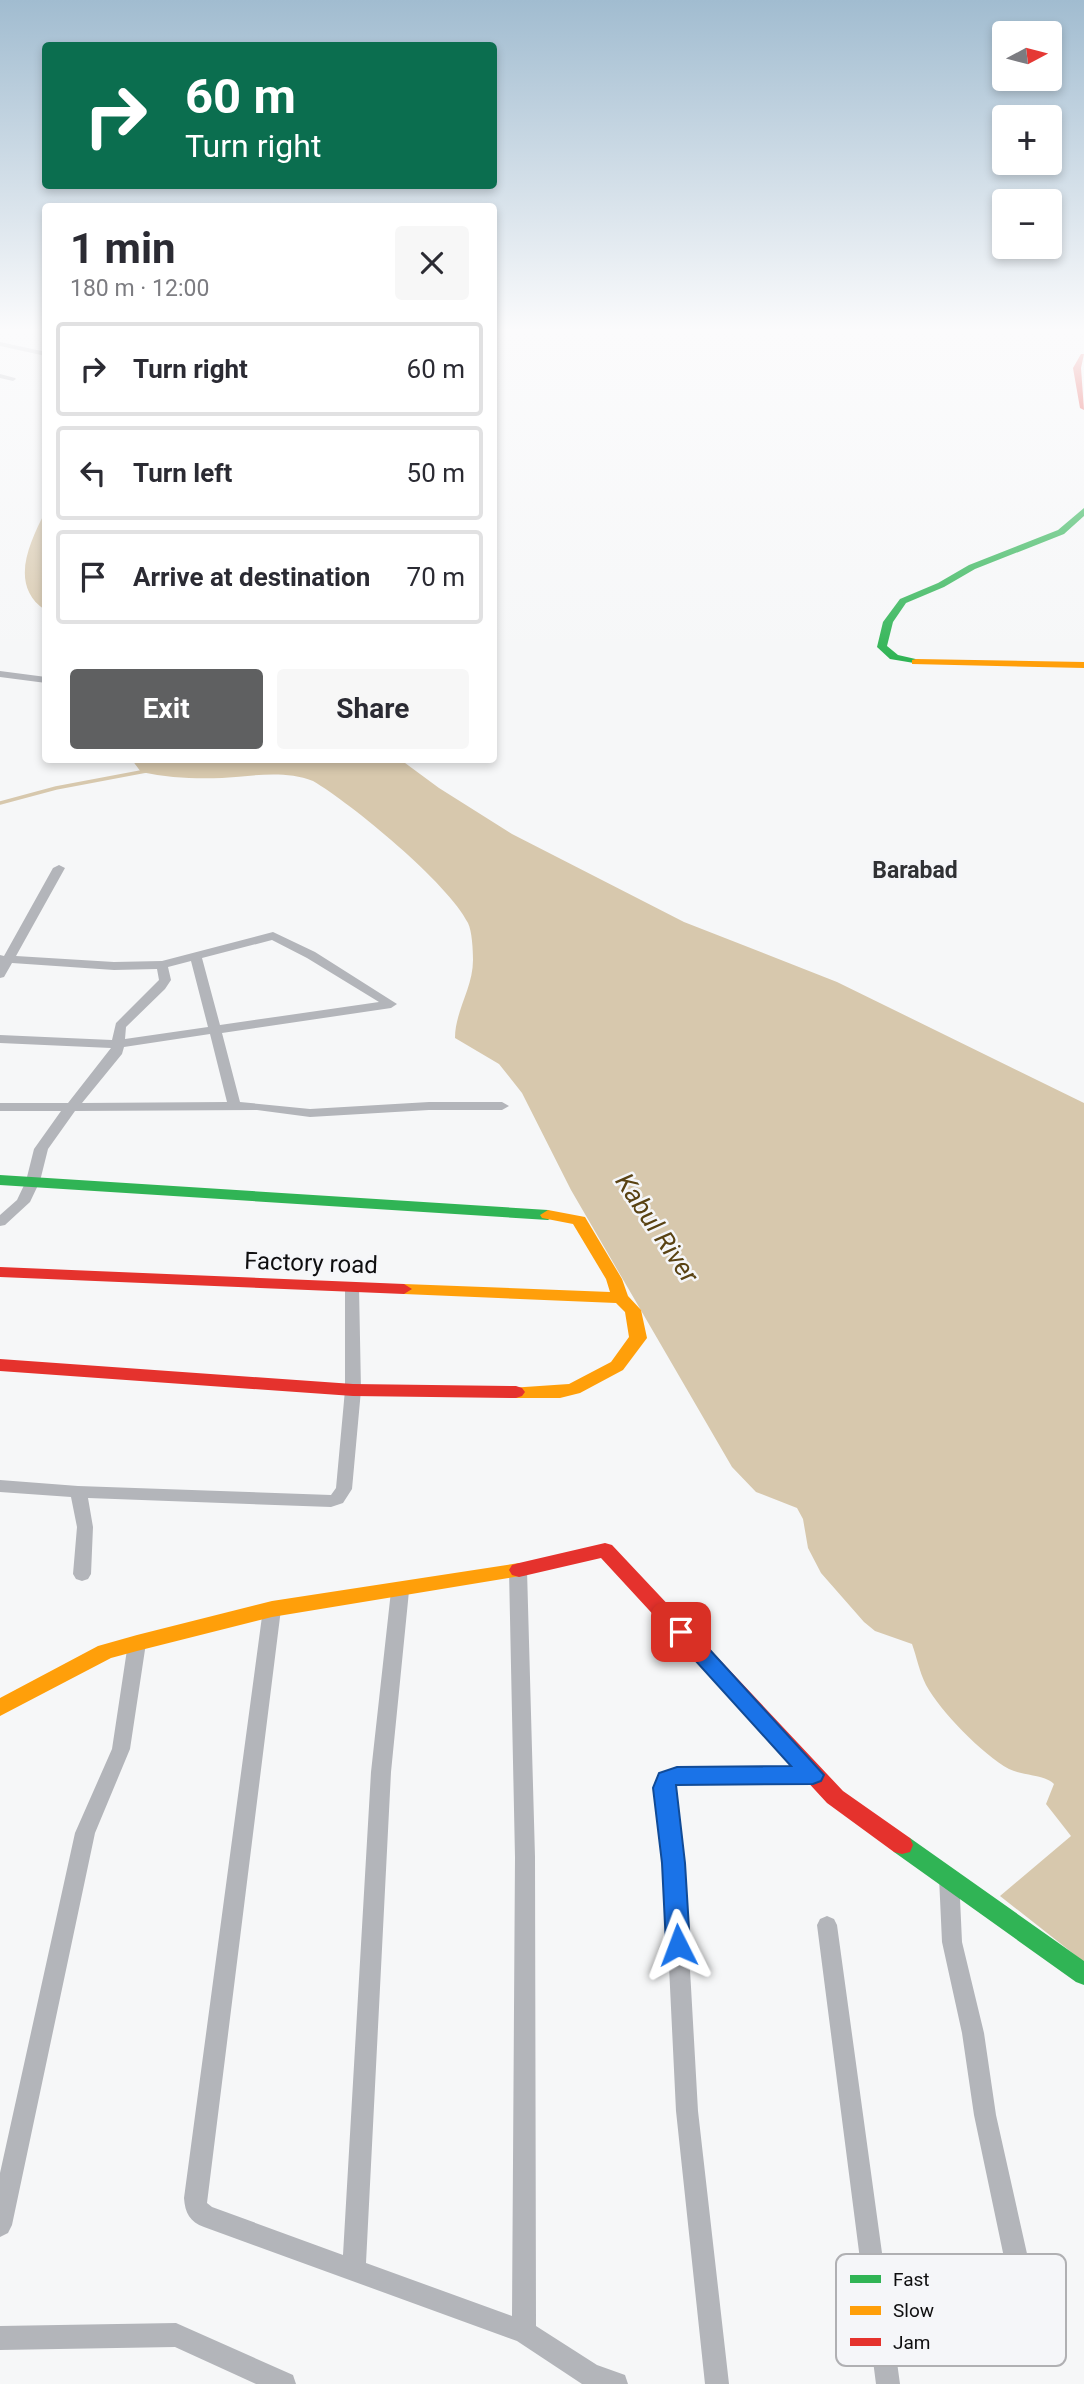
<!DOCTYPE html>
<html lang="en">
<head>
<meta charset="utf-8">
<style>
  :root { --surface:#fff; --page:#f7f7f7; --text:#2b2b33; --muted:#7c7c81; --line:#e1e1e2; --accent:#5f6061 }
  body { margin:0; font-family:Roboto,sans-serif; background:var(--page); color:var(--text); height:100vh; display:flex; flex-direction:column; font-size:26px; white-space:nowrap }
  * { box-sizing:border-box; margin:0 }
  p { font-size:23px; color:var(--muted) }
  .icon { flex:none; width:38px; height:38px; fill:none; stroke:currentColor; stroke-width:2; stroke-linecap:round; stroke-linejoin:round }
  .map { position:relative; flex:1; overflow:hidden }
  .side { position:absolute; left:42px; top:203px; width:455px; height:560px; display:flex; flex-direction:column; background:var(--surface); border-radius:7px; box-shadow:0 4px 10px #0003 }
  .side>* { flex:none }
  .banner { position:absolute; left:42px; top:42px; width:455px; height:147px; border-radius:7px; box-shadow:0 4px 10px #0003; background:#0b6e4f; color:#fff; overflow:hidden }
  .needle { width:46px; rotate:83deg }
  .tools { position:absolute; left:992px; top:21px; display:grid; gap:14px }
  .tools a { display:grid; place-items:center; width:70px; height:70px; border-radius:7px; background:var(--surface); box-shadow:0 4px 10px #0003; font-size:35px }
  .pin { position:absolute; display:grid; place-items:center; width:60px; height:60px; color:#fff; margin:-30px; border-radius:14px; box-shadow:0 4px 10px #0006 }
  .me { position:absolute; width:77px; margin:-38px; rotate:357deg; stroke-linejoin:round; filter:drop-shadow(0 0 5px #0008) }
  .turn { display:flex; align-items:center; gap:24px; height:147px; padding:0 28px; font-size:32px }
  .turn .icon { width:91px; height:91px; stroke-width:2.5 }
  .turn b { display:block; font-size:49px; line-height:60px }
  .round { display:grid; place-items:center; flex:none; width:74px; height:74px; border-radius:7px; background:var(--page) }
  .headline { display:flex; align-items:center; justify-content:space-between; height:119px; padding:0 28px }
  h1 { font-size:42px; font-weight:700; line-height:52px }
  .button { display:flex; gap:14px; margin-top:auto; padding:14px 28px }
  .button a { flex:1; height:80px; border-radius:7px; background:var(--accent); color:#fff; font-size:28px; font-weight:700; line-height:80px; text-align:center }
  .button a+a { background:var(--page); color:var(--text) }
  ul { padding:0; list-style:none }
  li { display:flex; align-items:center; gap:21px; height:94px; margin:0 14px 10px; padding:0 14px; border:4px solid var(--line); border-radius:7px }
  li div { flex:1 }
  li b { display:block; font-size:26px }
  li em { font-style:normal }
  .map>svg:first-child { display:block }
  .water { fill:#d7c8ad }
  .lines { fill:none; stroke-linecap:round; stroke-linejoin:round }
  .stream { stroke:#d7c8ad; stroke-width:3.5 }
  .street { fill:#b3b5ba; fill-rule:evenodd }
  .fast { fill:#30b455; fill-rule:evenodd }
  .slow { fill:#ff9f0a; fill-rule:evenodd }
  .jam { fill:#e5322d; fill-rule:evenodd }
  .route { fill:#1a73e8; stroke:#114b97; stroke-width:2 }
  .labels { text-anchor:middle; stroke-width:5; stroke-linejoin:round; paint-order:stroke }
  .far-quarter-label { font-size:23px; font-weight:bold; fill:#303134; stroke:#f5f6f9 }
  .street-label { font-size:24px; fill:#0e0e0f; stroke:#f5f6f9 }
  .water-label { font-size:26px; font-style:italic; fill:#594212; stroke:#f5f6f9 }
  .key { fill:#f5f6f9; stroke:#b0b0b3; stroke-width:2 }
  .key-label { font-size:19px; fill:#0e0e0f }
</style>
</head>
<body>
<div class="map">
<svg width="1084" height="2384" viewBox="0 0 1084 2384">
  <rect width="100%" height="100%" fill="#f6f7f8"/>
  <path class="water" d="M 45,512 L 45,610 C 9,585 29,544 45,512 Z
    M 132,760 L 401,760 L 439,788 L 512,834 L 684,922 L 837,982 L 1084,1103 L 1084,1962 L 1000,1896 L 1071,1836 L 1046,1804 L 1054,1784 C 1044,1774 1023,1776 1009,1769 C 982,1754 941,1712 926,1685 C 919,1671 917,1658 912,1644 L 875,1631 L 864,1622 L 821,1573 L 808,1548 L 803,1519 L 797,1508 L 756,1492 L 732,1467 L 571,1190 L 522,1093 L 499,1064 L 455,1038 C 455,1011 473,988 473,960 C 473,950 472,931 468,923 C 448,883 352,804 313,781 C 284,770 253,776 222,778 C 195,779 169,778 141,772 Z"/>
  <g class="lines">
    <path class="stream" d="M 0,803 L 56,788 L 146,771"/>
    <path class="street" d="M 0,342 L 46,352 L 46,356 L 0,346 Z
      M 0,374 L 15,378 L 16,379 L 13,381 L 0,378 Z
      M 0,671 L 46,677 L 46,683 L 0,677 Z
      M 59,865 L 65,868 L 16,956 L 114,962 L 162,961 L 273,932 L 315,952 L 397,1004 L 391,1008 L 222,1033 L 240,1102 L 310,1109 L 429,1102 L 502,1102 L 509,1106 L 502,1110 L 429,1110 L 310,1117 L 257,1110 L 75,1111 L 48,1149 L 40,1181 L 30,1202 L 5,1225 L 0,1226 L 0,1215 L 17,1200 L 26,1181 L 34,1149 L 61,1111 L 0,1111 L 0,1103 L 68,1103 L 111,1048 L 0,1043 L 0,1035 L 112,1040 L 116,1023 L 159,980 L 157,969 L 114,970 L 12,963 L 4,977 L 0,978 L 0,955 L 4,956 L 53,868 ZM 272,940 L 307,958 L 379,1002 L 220,1025 L 202,958 ZM 191,961 L 208,1027 L 125,1039 L 126,1027 L 165,989 L 171,980 L 168,967 ZM 210,1034 L 227,1102 L 82,1103 L 122,1054 L 124,1047 Z
      M 352,1282 L 359,1287 L 361,1390 L 352,1489 L 343,1503 L 331,1507 L 88,1498 L 93,1527 L 91,1574 L 88,1579 L 82,1581 L 76,1579 L 73,1574 L 77,1527 L 71,1497 L 0,1492 L 0,1480 L 78,1486 L 331,1495 L 336,1488 L 345,1390 L 345,1287 Z
      M 518,1564 L 524,1565 L 527,1570 L 535,1857 L 536,2326 L 597,2365 L 625,2375 L 628,2384 L 582,2384 L 517,2341 L 204,2227 C 190,2222 185,2213 184,2198 L 263,1609 L 266,1604 L 272,1602 L 278,1604 L 281,1609 L 207,2203 L 212,2207 L 343,2255 L 371,1772 L 391,1591 L 394,1586 L 400,1584 L 406,1586 L 409,1591 L 391,1772 L 366,2263 L 512,2316 L 515,1857 L 509,1570 L 512,1565 Z
      M 137,1636 L 143,1638 L 146,1643 L 130,1749 L 95,1833 L 12,2225 L 8,2233 L 0,2237 L 0,2173 L 75,1833 L 112,1749 L 128,1643 L 131,1638 Z
      M 813,1767 L 820,1769 L 823,1775 L 820,1781 L 813,1783 L 677,1784 L 674,1788 L 684,1863 L 698,2111 L 729,2384 L 705,2384 L 676,2111 L 664,1863 L 654,1788 L 660,1773 L 677,1768 Z
      M 949,1868 L 956,1871 L 959,1877 L 962,1942 L 984,2033 L 996,2115 L 1030,2267 L 1026,2275 L 1018,2279 L 1010,2275 L 1006,2267 L 974,2115 L 962,2033 L 942,1942 L 939,1877 L 942,1871 Z
      M 827,1916 L 834,1919 L 837,1925 L 900,2384 L 876,2384 L 817,1925 L 820,1919 Z
      M 176,2323 L 293,2375 L 296,2384 L 256,2384 L 175,2347 L 0,2350 L 0,2326 Z"/>
    <path class="fast" d="M 1084,508 L 1084,516 L 1064,534 L 975,569 L 944,587 L 906,603 L 893,622 L 887,646 L 898,655 L 920,660 L 920,664 L 890,659 L 877,647 L 883,622 L 900,599 L 938,583 L 969,565 L 1058,530 Z
      M 0,1175 L 548,1210 L 556,1215 L 548,1220 L 0,1185 Z
      M 902,1836 L 910,1838 L 1084,1961 L 1084,1985 L 1076,1982 L 894,1852 L 891,1845 L 894,1838 Z"/>
    <path class="slow" d="M 916,659 L 1084,662 L 1084,668 L 912,664 L 912,660 Z
      M 548,1210 L 585,1217 L 622,1279 L 628,1296 L 641,1310 L 647,1338 L 623,1370 L 580,1393 L 560,1398 L 516,1398 L 510,1396 L 507,1392 L 510,1388 L 569,1384 L 611,1362 L 629,1337 L 625,1312 L 616,1303 L 404,1294 L 396,1289 L 404,1284 L 610,1292 L 606,1279 L 573,1224 L 542,1218 L 540,1215 Z
      M 519,1563 L 526,1565 L 529,1570 L 526,1575 L 272,1617 L 137,1651 L 111,1658 L 0,1716 L 0,1698 L 98,1646 L 137,1635 L 272,1601 Z"/>
    <path class="jam" d="M 1081,354 L 1084,354 L 1081,368 L 1084,410 L 1080,408 L 1073,368 Z
      M 0,1267 L 404,1284 L 412,1289 L 404,1294 L 0,1277 Z
      M 0,1359 L 353,1384 L 516,1386 L 522,1388 L 525,1392 L 522,1396 L 516,1398 L 353,1396 L 0,1371 Z
      M 605,1543 L 612,1545 L 843,1791 L 910,1838 L 913,1845 L 910,1852 L 902,1854 L 894,1852 L 827,1803 L 601,1558 L 519,1577 L 512,1575 L 509,1570 L 512,1565 L 519,1563 Z"/>
  </g>
  <linearGradient id="sky" x2="0" y2="1"><stop stop-color="#a1bcd0"/><stop offset="0.5" stop-color="#fbfbfc"/><stop offset="1" stop-color="#fbfbfc" stop-opacity="0"/></linearGradient>
  <rect width="1084" height="660" fill="url(#sky)"/>
  <path class="route" d="M 681,1624 L 688,1626 L 824,1775 L 821,1781 L 813,1784 L 676,1785 L 685,1863 L 690,1945 L 686,1953 L 678,1956 L 670,1953 L 666,1945 L 662,1863 L 653,1788 L 659,1773 L 677,1767 L 791,1766 L 674,1637 L 671,1632 L 674,1626 Z"/>
  <g class="labels">
    <g class="far-quarter-label">
      <text x="915" y="878">Barabad</text>
    </g>
    <g class="street-label">
      <text transform="translate(311 1263) rotate(2)" y="8">Factory road</text>
    </g>
    <g class="water-label">
      <text transform="translate(657 1228) rotate(56)" y="9">Kabul River</text>
    </g>
  </g>
  <rect x="836" y="2254" width="230" height="112" rx="10" class="key"/>
  <rect x="850" y="2275" width="31" height="8" fill="#30b455"/>
  <rect x="850" y="2306" width="31" height="9" fill="#ff9f0a"/>
  <rect x="850" y="2338" width="31" height="8" fill="#e5322d"/>
  <g class="key-label">
    <text x="893" y="2286">Fast</text>
    <text x="893" y="2317">Slow</text>
    <text x="893" y="2349">Jam</text>
  </g>
</svg>
<div class="tools">
<a><svg class="needle" viewBox="-14 -14 28 28"><path d="M0-13l5 13h-10z" fill="#e53935"/><path d="M0 13l5-13h-10z" fill="#7c7c81"/></svg></a>
<a>+</a>
<a>−</a>
</div>
<div class="pin" style="left:681px;top:1632px;background:#d93025"><svg class="icon" aria-label="arrive" viewBox="0 0 24 24"><path d="M6 21V4h12l-3 4 3 4H6"/></svg></div>
<svg class="me" style="left:678px;top:1945px" viewBox="-20 -20 40 40"><path d="M0-17L14 15 0 8-14 15z" fill="#1a73e8" stroke="#fff" stroke-width="4"/></svg>
<div class="banner">
<div class="turn"><svg class="icon" aria-label="right" viewBox="0 0 24 24"><path d="M7 20v-9h11M14 6l5 5-5 5"/></svg><div><b>60 m</b>Turn right</div></div>
</div>
<section class="side">
<div class="headline"><div><h1>1 min</h1><p>180 m · 12:00</p></div><a class="round"><svg class="icon" aria-label="close" viewBox="0 0 24 24"><path d="M6 6l12 12M18 6L6 18"/></svg></a></div>
<ul>
<li><svg class="icon" aria-label="right" viewBox="0 0 24 24"><path d="M7 20v-9h11M14 6l5 5-5 5"/></svg><div><b>Turn right</b></div><em>60 m</em></li>
<li><svg class="icon" aria-label="left" viewBox="0 0 24 24"><path d="M17 20v-9H6M10 6l-5 5 5 5"/></svg><div><b>Turn left</b></div><em>50 m</em></li>
<li><svg class="icon" aria-label="arrive" viewBox="0 0 24 24"><path d="M6 21V4h12l-3 4 3 4H6"/></svg><div><b>Arrive at destination</b></div><em>70 m</em></li>
</ul>
<div class="button"><a>Exit</a><a>Share</a></div>
</section>
</div>
</body>
</html>
